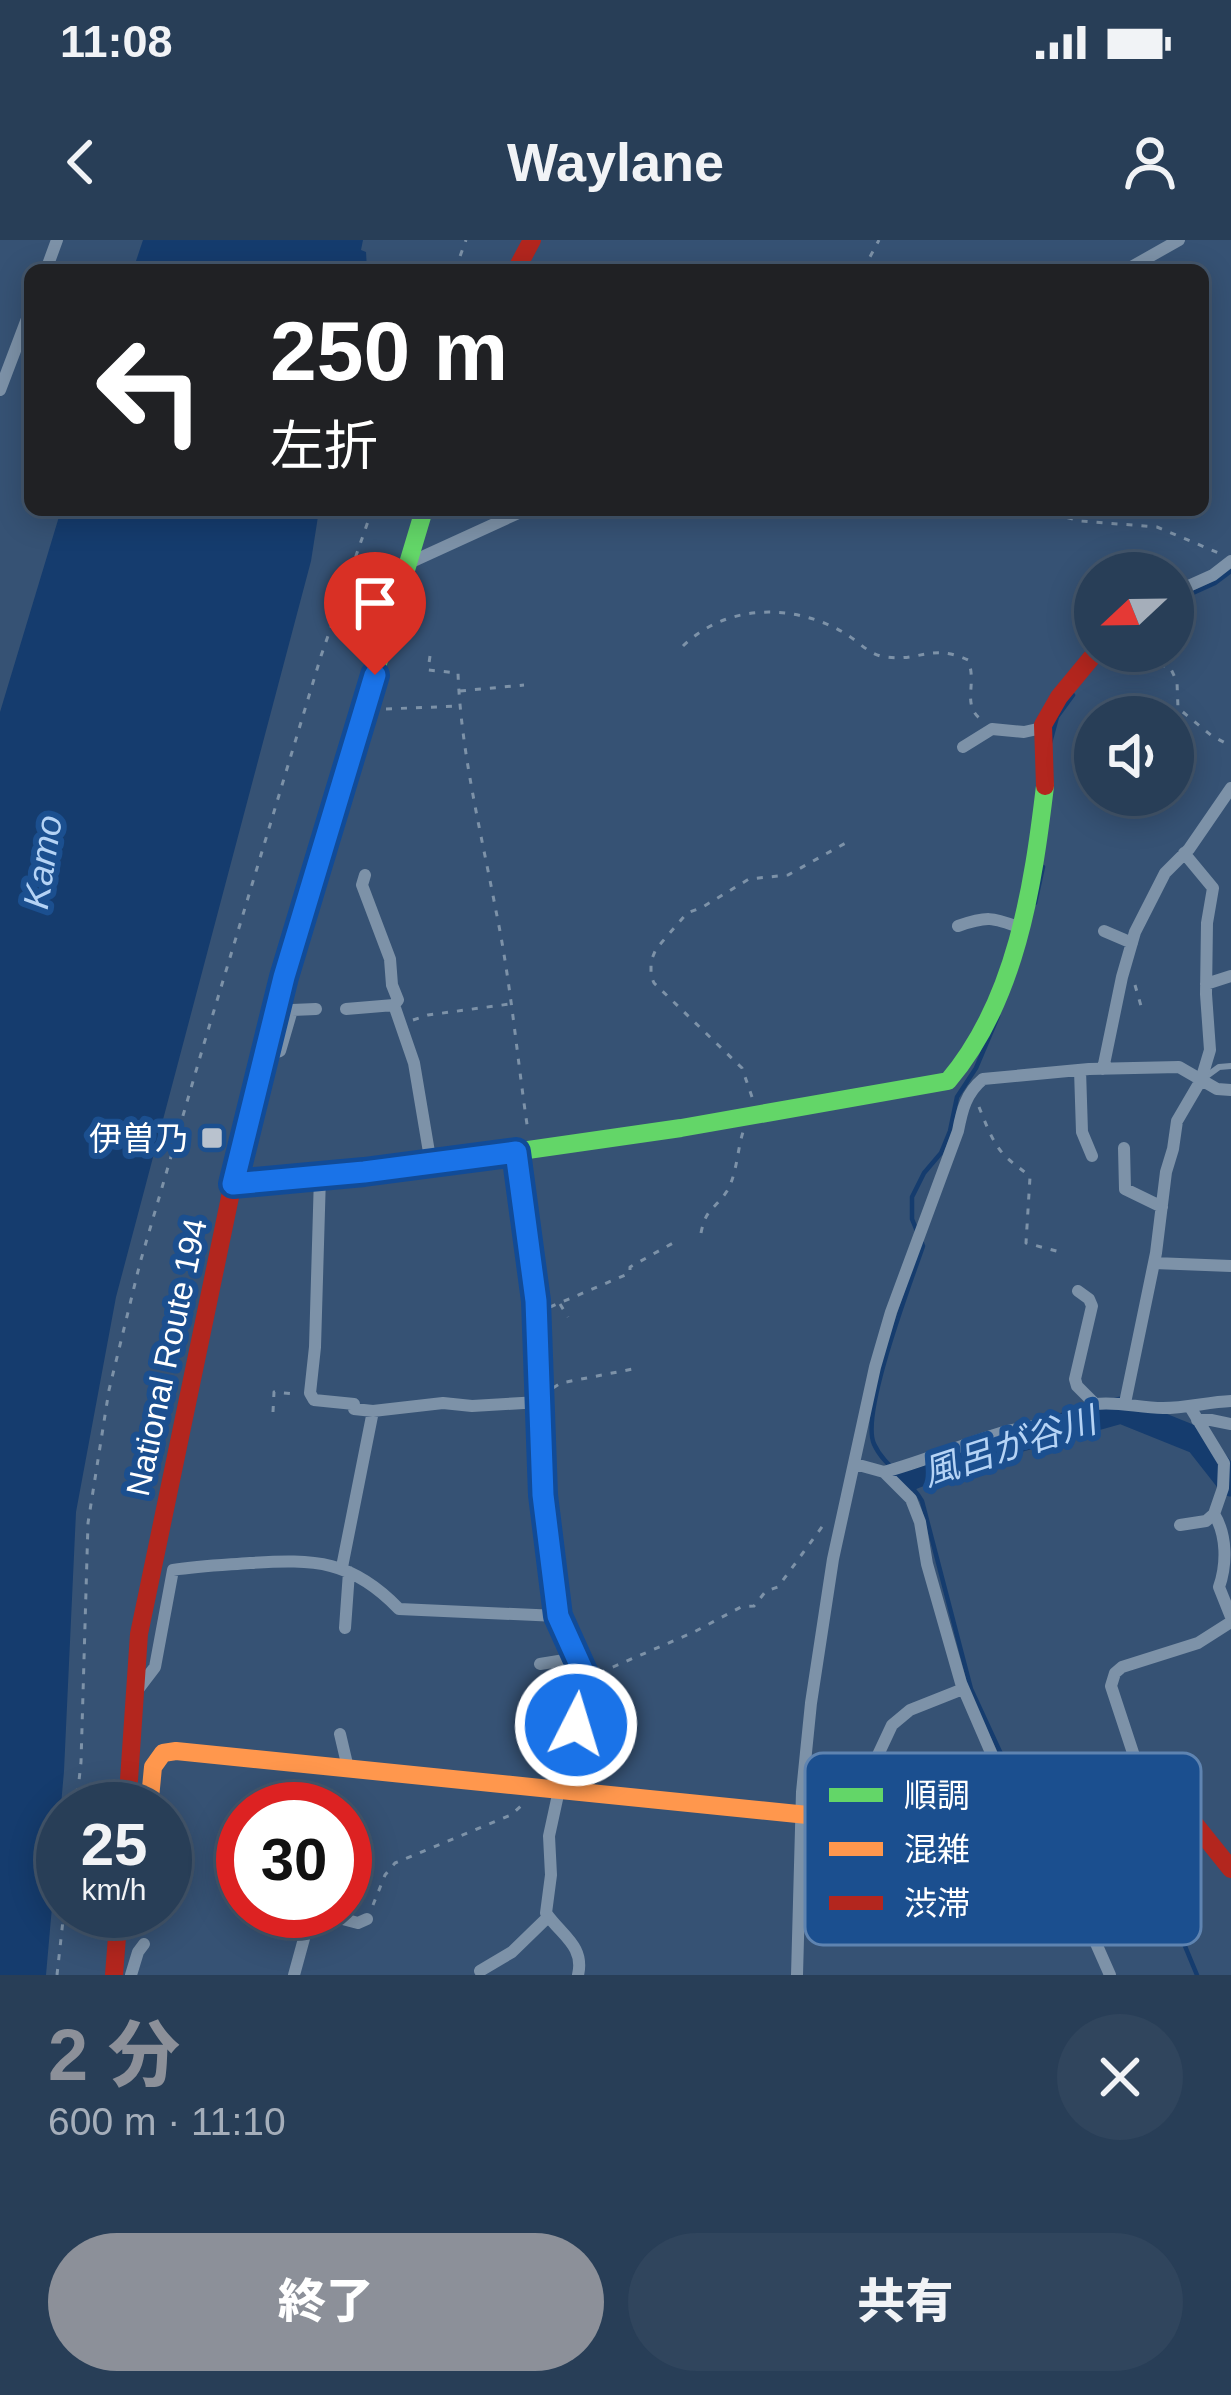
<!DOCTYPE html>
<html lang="ja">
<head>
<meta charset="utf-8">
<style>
  :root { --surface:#283e57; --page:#30455d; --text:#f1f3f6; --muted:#a5aeba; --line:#44576d; --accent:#8c9099 }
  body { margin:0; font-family:Arial,"Noto Sans JP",sans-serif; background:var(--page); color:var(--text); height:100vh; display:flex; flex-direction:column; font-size:45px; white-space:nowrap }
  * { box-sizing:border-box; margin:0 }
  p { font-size:39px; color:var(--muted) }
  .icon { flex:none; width:66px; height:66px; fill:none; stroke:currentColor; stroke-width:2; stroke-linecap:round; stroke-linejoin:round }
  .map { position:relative; height:1735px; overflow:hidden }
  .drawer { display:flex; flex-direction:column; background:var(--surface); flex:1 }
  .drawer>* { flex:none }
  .hud { position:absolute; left:24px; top:24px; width:1185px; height:252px; border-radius:18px; box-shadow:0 6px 30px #0003,0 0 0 3px var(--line); background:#202124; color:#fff; overflow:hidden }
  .needle { width:78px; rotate:248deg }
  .tools { position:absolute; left:1074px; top:312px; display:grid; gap:24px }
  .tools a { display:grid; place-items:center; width:120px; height:120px; border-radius:50%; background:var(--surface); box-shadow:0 6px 30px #0003,0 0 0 3px var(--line); font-size:60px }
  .speed { position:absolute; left:36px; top:1542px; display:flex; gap:24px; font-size:60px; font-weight:700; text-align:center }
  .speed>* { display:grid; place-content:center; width:156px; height:156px; border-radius:50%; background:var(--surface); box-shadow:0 6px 30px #0003,0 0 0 3px var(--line); line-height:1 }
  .speed small { font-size:30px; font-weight:400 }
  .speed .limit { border:18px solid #d22; background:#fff; color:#111 }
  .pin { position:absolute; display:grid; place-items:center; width:102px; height:102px; color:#fff; margin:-123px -51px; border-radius:50% 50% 50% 0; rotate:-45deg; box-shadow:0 0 12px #0007 }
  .pin .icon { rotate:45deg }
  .me { position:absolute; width:132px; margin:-66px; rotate:5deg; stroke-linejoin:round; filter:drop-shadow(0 0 9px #0008) }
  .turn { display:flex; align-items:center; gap:42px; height:252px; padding:0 48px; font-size:54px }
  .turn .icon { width:156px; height:156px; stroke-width:2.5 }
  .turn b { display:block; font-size:84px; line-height:102px }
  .round { display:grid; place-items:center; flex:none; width:126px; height:126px; border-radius:63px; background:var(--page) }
  .headline { display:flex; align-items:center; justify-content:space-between; height:204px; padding:0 48px }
  h1 { font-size:72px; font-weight:800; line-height:90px; color:var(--accent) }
  .primary-button { display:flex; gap:24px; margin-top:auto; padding:24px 48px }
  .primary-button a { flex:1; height:138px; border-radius:72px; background:var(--accent); color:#fff; font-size:48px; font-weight:800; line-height:138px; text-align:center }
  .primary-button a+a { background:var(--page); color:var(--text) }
  .status { display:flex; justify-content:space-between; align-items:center; height:84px; padding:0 60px; background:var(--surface); direction:ltr }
  .status svg { height:33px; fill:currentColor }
  header { display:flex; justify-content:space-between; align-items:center; height:156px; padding:0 48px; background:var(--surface); font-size:54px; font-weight:800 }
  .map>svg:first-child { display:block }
  .water { fill:#153c6e }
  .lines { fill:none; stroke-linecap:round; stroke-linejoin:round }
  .stream { stroke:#153c6e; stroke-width:4.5 }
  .river { stroke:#153c6e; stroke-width:27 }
  .path { stroke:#7d92a8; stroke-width:3; stroke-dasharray:6 9; stroke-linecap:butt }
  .lane { stroke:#7d92a8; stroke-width:6 }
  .street { stroke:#7d92a8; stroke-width:12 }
  .fast { stroke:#63d668; stroke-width:18 }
  .slow { stroke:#ff974d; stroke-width:18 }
  .jam { stroke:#b3261e; stroke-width:18 }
  .route-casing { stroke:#114b97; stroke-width:30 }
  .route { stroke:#1a73e8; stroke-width:21 }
  .poi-dot { fill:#b9c2ce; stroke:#1b4f8f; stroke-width:4.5 }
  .labels { text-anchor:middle; stroke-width:12; stroke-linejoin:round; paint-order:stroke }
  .poi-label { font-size:33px; fill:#fff; stroke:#1b4f8f; text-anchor:end }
  .street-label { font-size:33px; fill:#fff; stroke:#1b4f8f }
  .water-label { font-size:36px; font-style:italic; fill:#b5d3f5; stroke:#1b4f8f }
  .key { fill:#1b4f8f; stroke:#5f84b1; stroke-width:3 }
  .key-label { font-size:33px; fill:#fff }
</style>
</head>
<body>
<div class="status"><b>11:08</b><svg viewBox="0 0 49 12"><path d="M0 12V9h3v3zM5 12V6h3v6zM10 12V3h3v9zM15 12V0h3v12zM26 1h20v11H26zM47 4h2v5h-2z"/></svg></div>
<header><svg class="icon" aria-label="back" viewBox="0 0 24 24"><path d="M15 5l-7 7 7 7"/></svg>Waylane<svg class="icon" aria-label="person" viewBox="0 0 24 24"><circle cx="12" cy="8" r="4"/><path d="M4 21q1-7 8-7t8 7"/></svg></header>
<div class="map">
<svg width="1231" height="1735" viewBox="0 0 1231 1735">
  <rect width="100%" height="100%" fill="#365274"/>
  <path class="water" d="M 143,0 L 363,0 L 361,10 L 366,12 L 367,30 L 133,30 Z
    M 61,270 L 319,270 L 311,321 L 116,1057 L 76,1272 L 64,1531 L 46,1735 L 0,1735 L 0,472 Z"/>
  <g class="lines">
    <path class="stream" d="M 1173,362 L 1215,343 L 1231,331
      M 1050,503 L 1057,477 L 1073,455
      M 1035,663 L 1043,627
      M 998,776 L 976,828 L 957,857 L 950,891 L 941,913 L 924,933 L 912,957 L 912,979 L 923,1006 C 911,1041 860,1174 874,1204 C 884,1227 910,1239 922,1261 L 971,1449 L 1020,1555
      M 1026,1564 L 1079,1645 L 1095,1680 L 1153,1660 L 1161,1660 L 1170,1670 L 1197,1735"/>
    <path class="river" d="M 905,1239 L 975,1211 L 1121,1170 L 1198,1201 L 1231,1243"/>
    <path class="path" d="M 759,25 L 772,30
      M 455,30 L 466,0
      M 863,30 L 879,0
      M 1038,270 L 1080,281 L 1157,287 L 1221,314
      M 683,406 C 727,363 795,363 846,394 C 859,402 871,416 886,417 C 919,422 932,403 968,420 C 978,445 960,465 983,481
      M 1117,411 L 1132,420 L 1170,427 L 1177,442 L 1178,468 L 1212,496 L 1231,506
      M 430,416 L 428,430 L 458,433 C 461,513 481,592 496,671 C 511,743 517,818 528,891
      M 460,451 L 524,445
      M 386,469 L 458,466
      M 1135,745 L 1141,766
      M 413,780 L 428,775 L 510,764
      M 752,857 L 742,828 L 654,743 L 651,736 L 651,721 L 656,709 L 687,673 L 701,668 L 749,639 L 788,635 L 851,600
      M 979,867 C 986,884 992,902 1005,916 C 1013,924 1022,929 1030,937 L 1026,1003 L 1060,1012
      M 701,993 C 706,967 715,970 727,951 C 737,934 737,911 743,892
      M 560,1064 L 568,1077
      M 550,1067 L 630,1033 L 630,1027 L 673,1003
      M 553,1148 L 561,1143 L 638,1128
      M 273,1172 L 274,1152 L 294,1154
      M 599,1433 L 694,1392 L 741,1367 L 754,1366 L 766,1351 L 778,1347 L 827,1280
      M 76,1569 L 81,1522 L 88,1283 L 109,1150 L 140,1023 L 203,807 L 321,416 L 372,270
      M 373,1665 L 385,1635 L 395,1623 L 511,1575 L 522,1565
      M 57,1735 L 64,1671"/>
    <path class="lane" d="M 1204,838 L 1219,827 L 1231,826"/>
    <path class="street" d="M 46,30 L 57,0
      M 1126,30 L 1179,0
      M 0,150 L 30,71
      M 409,323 L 525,270
      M 1173,353 L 1213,335 L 1231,321
      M 963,507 L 992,489 L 1024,492 L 1042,488
      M 958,686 C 987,676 992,677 1021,688
      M 1104,691 L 1132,703
      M 1206,744 L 1231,736
      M 394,765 L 414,823 L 431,924
      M 346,769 L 394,765 L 398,760 L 392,745 L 390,719 L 362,645 L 365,635
      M 265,816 L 280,811 L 292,770 L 316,769
      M 1103,829 L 1122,737 L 1135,692 L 1165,633 L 1189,609 L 1231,548
      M 1080,830 L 1082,892 L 1092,916
      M 1124,908 L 1125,949 L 1162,967
      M 516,912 L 536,1061 L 543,1255 L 558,1376 L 586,1438 L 566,1531 L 559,1550 L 549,1596 L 551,1635 L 546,1673 C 561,1695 585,1706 578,1735
      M 320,936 L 315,1107 L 310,1153 L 314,1160 L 354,1164 L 354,1169 L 373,1171 L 443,1163 L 472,1166 L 540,1162
      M 1154,1023 L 1231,1026
      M 1078,1051 L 1089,1059 L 1092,1066 L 1075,1139 L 1077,1146 L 1095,1164
      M 1125,1163 L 1156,1013 L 1166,932 L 1173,909 L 1177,881 L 1201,840 L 1210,810 L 1206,754 L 1207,683 L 1213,648 L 1184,613
      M 1197,1180 L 1211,1180 L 1231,1184
      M 855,1224 L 884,1232 L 911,1259 L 920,1282 L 927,1324 L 961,1443 L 1008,1552 L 1072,1649 L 1110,1735
      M 884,1232 C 925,1221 963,1204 1004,1192 C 1032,1184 1074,1185 1095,1164 C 1119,1161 1139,1168 1163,1168 C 1186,1168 1208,1162 1231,1161
      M 1214,1274 C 1227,1295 1227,1324 1219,1347 L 1231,1377
      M 1180,1285 L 1206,1281 L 1214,1274 L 1223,1248 L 1224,1223 L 1190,1167
      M 342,1327 L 373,1171
      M 345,1388 L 349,1332
      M 540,1424 L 577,1418
      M 139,1448 L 155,1427 L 173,1330 C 199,1326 224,1325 250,1323 C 315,1319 352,1320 399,1369 L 558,1376
      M 340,1494 L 348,1528
      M 1137,1525 L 1111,1446 L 1115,1433 L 1122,1427 L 1198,1403 L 1231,1382
      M 848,1579 L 892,1485 L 910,1470 L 963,1449
      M 269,1671 L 308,1684 L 294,1735
      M 308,1684 C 324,1673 341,1678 358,1683 L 367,1679
      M 480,1731 L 512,1712 L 548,1677
      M 131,1735 L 138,1712 L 144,1704
      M 797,1735 L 802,1552 L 811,1463 L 833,1319 L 875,1127 L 891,1072 L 958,891 C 962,870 966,853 983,839 L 1089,829 L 1179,827 L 1217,849 L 1231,850"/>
    <path class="fast" d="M 262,825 L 284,737 L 424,270
      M 233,944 L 431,924 L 681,888 L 948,841 C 1016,761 1033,647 1045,546"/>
    <path class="slow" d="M 149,1569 L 153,1527 L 163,1513 L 176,1511 L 896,1584 L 953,1579 L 1121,1524"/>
    <path class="jam" d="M 516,30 L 532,0
      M 1045,546 L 1043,485 L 1059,457 L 1097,411
      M 1121,1524 L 1149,1527 L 1231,1629
      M 127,1569 L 139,1394 L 239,914 L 262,825
      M 114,1735 L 119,1671"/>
  </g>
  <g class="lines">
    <g class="route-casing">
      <path id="route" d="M 375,435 L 284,737 L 233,944 L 364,932 L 516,912 L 536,1061 L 543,1255 L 558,1376 L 586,1438 L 576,1485"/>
    </g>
    <use href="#route" class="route"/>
  </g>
  <rect class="poi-dot" x="200" y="886" width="24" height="24" rx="6"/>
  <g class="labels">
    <g class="poi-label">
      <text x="188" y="910">伊曽乃</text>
    </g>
    <g class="street-label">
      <text transform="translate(166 1117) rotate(-78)" y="12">National Route 194</text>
    </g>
    <g class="water-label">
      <text transform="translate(42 622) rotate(-81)" y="13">Kamo</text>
      <text transform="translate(1009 1206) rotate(-18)" y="13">風呂が谷川</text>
    </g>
  </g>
  <rect x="805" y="1513" width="396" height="192" rx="18" class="key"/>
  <rect x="829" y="1548" width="54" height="14" fill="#63d668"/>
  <rect x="829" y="1602" width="54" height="14" fill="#ff974d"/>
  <rect x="829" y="1656" width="54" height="14" fill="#b3261e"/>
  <g class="key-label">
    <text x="904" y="1567">順調</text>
    <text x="904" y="1621">混雑</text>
    <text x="904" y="1675">渋滞</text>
  </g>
</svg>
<div class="tools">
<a><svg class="needle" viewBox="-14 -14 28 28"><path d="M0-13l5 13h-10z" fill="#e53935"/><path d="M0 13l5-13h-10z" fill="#a5aeba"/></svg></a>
<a><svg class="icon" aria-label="sound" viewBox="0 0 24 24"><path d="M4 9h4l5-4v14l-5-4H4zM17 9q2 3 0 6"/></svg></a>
</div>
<div class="speed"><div>25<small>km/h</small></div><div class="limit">30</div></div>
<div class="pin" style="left:375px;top:435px;background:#d93025"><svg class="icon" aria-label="arrive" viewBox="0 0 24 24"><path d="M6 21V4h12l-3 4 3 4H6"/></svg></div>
<svg class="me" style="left:576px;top:1485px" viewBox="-20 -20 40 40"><circle r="17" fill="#1a73e8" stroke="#fff" stroke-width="3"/><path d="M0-11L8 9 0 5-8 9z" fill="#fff"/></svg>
<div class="hud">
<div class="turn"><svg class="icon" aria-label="left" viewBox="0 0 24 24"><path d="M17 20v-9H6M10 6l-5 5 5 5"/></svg><div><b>250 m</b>左折</div></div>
</div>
</div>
<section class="drawer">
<div class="headline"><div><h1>2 分</h1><p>600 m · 11:10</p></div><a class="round"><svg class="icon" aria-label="close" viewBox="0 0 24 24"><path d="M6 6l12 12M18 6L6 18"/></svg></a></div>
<div class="primary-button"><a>終了</a><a>共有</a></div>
</section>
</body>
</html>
